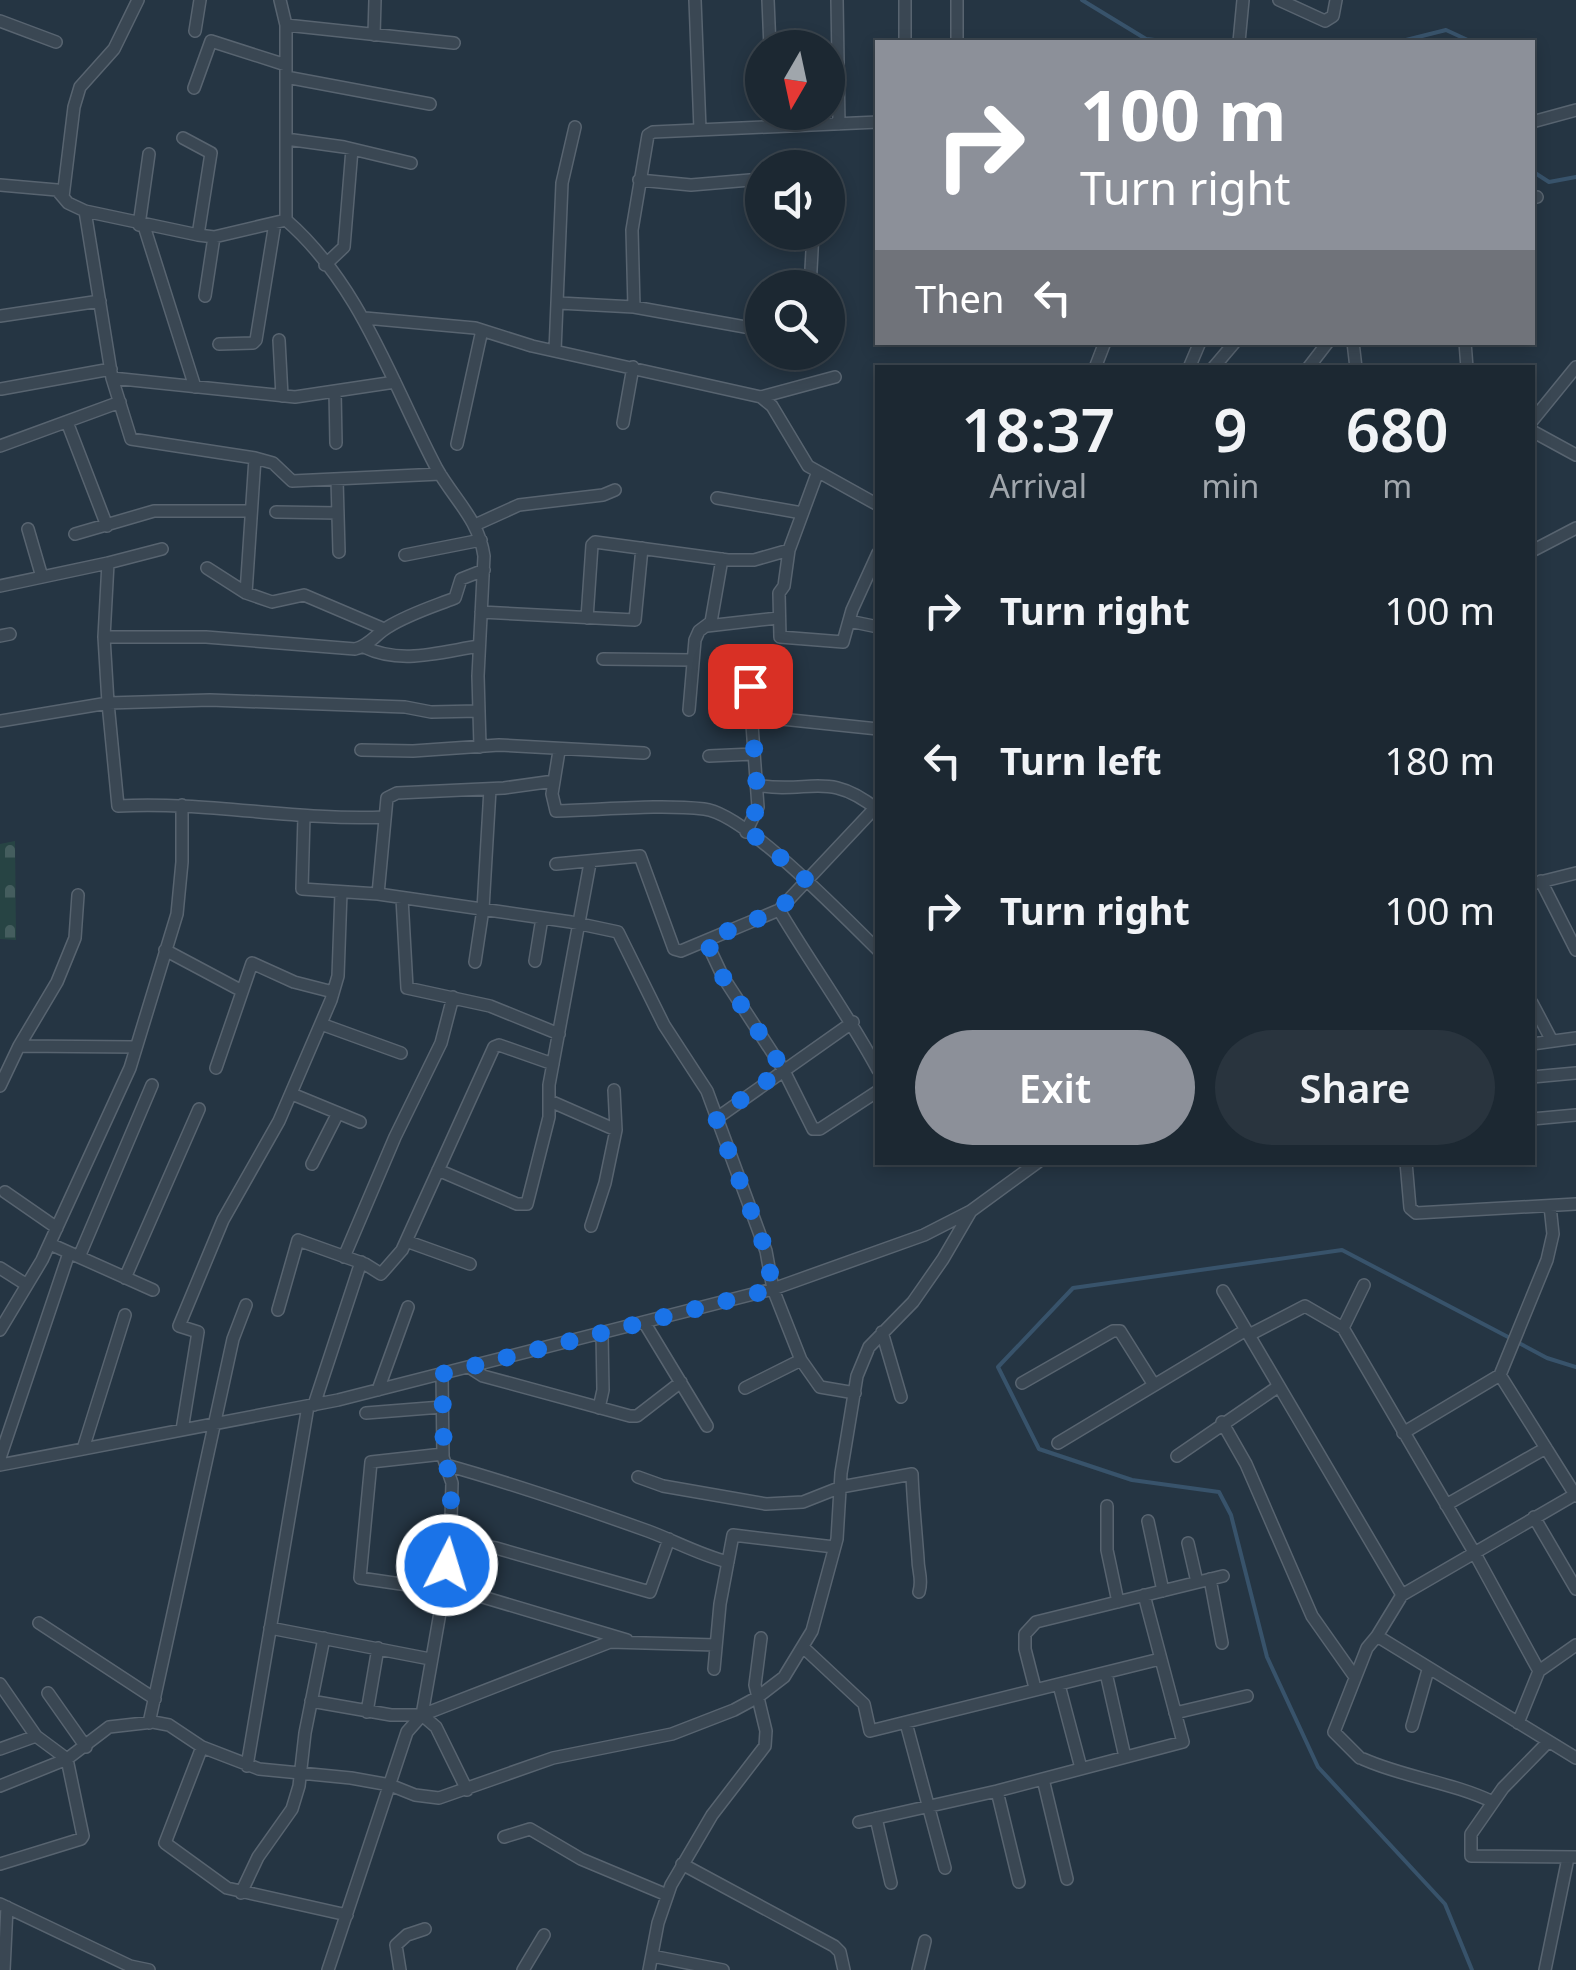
<!DOCTYPE html>
<html lang="en">
<head>
<meta charset="utf-8">
<style>
  :root { --surface:#1c2832; --page:#29343e; --text:#f1f3f6; --muted:#a0a6ac; --line:#3a444d; --accent:#8c9099 }
  body { margin:0; font-family:"Noto Sans",sans-serif; background:var(--page); color:var(--text); height:100vh; display:flex; flex-direction:column; font-size:38px; white-space:nowrap }
  * { box-sizing:border-box; margin:0 }
  p { font-size:32px; color:var(--muted) }
  .icon { flex:none; width:55px; height:55px; fill:none; stroke:currentColor; stroke-width:2; stroke-linecap:round; stroke-linejoin:round }
  .map { position:relative; flex:1; overflow:hidden }
  .details { position:absolute; left:875px; top:365px; width:660px; height:800px; display:flex; flex-direction:column; background:var(--surface); border-radius:0px; box-shadow:0 5px 15px #0003,0 0 0 2px var(--line) }
  .details>* { flex:none }
  .banner { position:absolute; left:875px; top:40px; width:660px; height:305px; border-radius:0px; box-shadow:0 5px 15px #0003,0 0 0 2px var(--line); background:#8c9099; color:#fff; overflow:hidden }
  .needle { width:65px; rotate:189deg }
  .tools { position:absolute; left:745px; top:30px; display:grid; gap:20px }
  .tools a { display:grid; place-items:center; width:100px; height:100px; border-radius:50%; background:var(--surface); box-shadow:0 5px 15px #0003,0 0 0 2px var(--line); font-size:50px }
  .pin { position:absolute; display:grid; place-items:center; width:85px; height:85px; color:#fff; margin:-42px; border-radius:20px; box-shadow:0 5px 15px #0006 }
  .me { position:absolute; width:110px; margin:-55px; rotate:5deg; stroke-linejoin:round; filter:drop-shadow(0 0 8px #0008) }
  .turn { display:flex; align-items:center; gap:35px; height:210px; padding:0 40px; font-size:45px }
  .turn .icon { width:130px; height:130px; stroke-width:2.5 }
  .turn b { display:block; font-size:70px; line-height:85px }
  .then { display:flex; align-items:center; height:95px; padding:0 40px; background:#0003; gap:20px; font-size:38px }
  .eta { display:flex; justify-content:space-evenly; align-items:center; height:170px; text-align:center }
  .eta b { font-size:60px; font-weight:600; line-height:70px }
  .button { display:flex; gap:20px; margin-top:auto; padding:20px 40px }
  .button a { flex:1; height:115px; border-radius:60px; background:var(--accent); color:#fff; font-size:40px; font-weight:600; line-height:115px; text-align:center }
  .button a+a { background:var(--page); color:var(--text) }
  ul { padding:0; list-style:none }
  li { display:flex; align-items:center; gap:30px; height:150px; padding:0 40px }
  li div { flex:1 }
  li b { display:block; font-size:38px }
  li em { font-style:normal }
  .map>svg:first-child { display:block }
  .cemetery { fill:url(#cemetery-stones) }
  .lines { fill:none; stroke-linecap:round; stroke-linejoin:round }
  .stream { stroke:#38536b; stroke-width:4 }
  .street-casing { stroke:#586470; stroke-width:14 }
  .street { stroke:#3a4753; stroke-width:11 }
  .route { stroke:#1a73e8; stroke-width:18; stroke-dasharray:0 32.4 }
</style>
</head>
<body>
<div class="map">
<svg width="1576" height="1970" viewBox="0 0 1576 1970">
  <defs>
    <pattern id="cemetery-stones" width="16" height="16" patternUnits="userSpaceOnUse" patternTransform="scale(2.5)"><rect width="16" height="16" fill="#274444"/><path d="M2 7V4a2 2 0 0 1 4 0v3zM10 15v-3a2 2 0 0 1 4 0v3z" fill="#445d5e"/></pattern>
  </defs>
  <rect width="100%" height="100%" fill="#253543"/>
  <path class="cemetery" d="M 15,841 L 16,940 L 0,939 L 0,844 Z"/>
  <g class="lines">
    <path class="stream" d="M 1082,0 L 1146,39 L 1172,42
      M 1398,42 L 1446,30 L 1472,42
      M 1532,171 L 1549,182 L 1576,177
      M 1519,1343 L 1547,1358 L 1576,1367
      M 1472,1970 L 1445,1904 L 1318,1767 L 1267,1657 L 1231,1515 L 1219,1492 L 1132,1480 L 1039,1449 L 998,1367 L 1073,1288 L 1342,1250 L 1510,1338"/>
    <g class="street-casing">
      <path id="street" d="M 695,0 L 700,130
        M 768,0 L 770,48
        M 837,0 L 839,124
        M 905,0 L 905,42
        M 1279,0 L 1325,21 L 1333,16 L 1336,0
        M 0,21 L 56,42
        M 286,25 L 454,43
        M 195,31 L 200,0
        M 374,35 L 375,0
        M 957,42 L 957,0
        M 1239,42 L 1243,0
        M 286,77 L 430,104
        M 194,88 L 211,41 L 286,65
        M 1532,122 L 1576,110
        M 183,138 L 211,153 L 198,235
        M 286,139 L 344,147 L 411,163
        M 798,168 L 801,168
        M 639,180 L 691,185 L 762,179
        M 0,185 L 57,190 L 68,203 L 85,211 L 198,235 L 214,237 L 286,220 L 286,25 L 280,0
        M 63,197 L 74,107 L 80,87 L 114,49 L 138,0
        M 1532,198 L 1537,197
        M 85,211 L 112,378 L 131,439 L 255,458 L 246,593
        M 286,220 C 361,285 392,384 437,469 C 454,499 479,520 484,556 L 478,676 L 480,747
        M 139,225 L 149,154
        M 144,226 L 195,387
        M 325,265 L 344,247 L 352,149
        M 810,288 L 813,232
        M 205,296 L 214,237
        M 559,303 L 634,307 L 762,330
        M 634,307 L 632,230 L 648,135 L 653,132 L 878,122
        M 0,316 L 100,301
        M 365,318 L 475,328 L 532,346 L 761,397 L 772,406 L 808,466 L 878,505
        M 279,340 L 282,396
        M 1353,342 L 1356,368
        M 1465,342 L 1467,368
        M 219,344 L 253,343 L 256,340 L 275,223
        M 555,351 L 562,183 L 575,127
        M 1095,368 L 1105,342
        M 1189,368 L 1200,342
        M 1213,368 L 1235,342
        M 1308,368 L 1328,342
        M 112,378 L 295,397 L 395,382
        M 1,389 L 111,369
        M 335,391 L 336,443
        M 761,397 L 835,377
        M 1532,421 L 1576,367
        M 67,422 L 107,526
        M 623,423 L 633,367
        M 1532,431 L 1576,455
        M 457,444 L 482,330
        M 0,446 L 120,402
        M 255,458 L 273,463 L 292,481 L 440,474
        M 817,474 L 789,550 L 784,586 L 779,593 L 780,637 L 843,642 L 852,610 L 878,553
        M 337,479 L 339,552
        M 717,498 L 802,513
        M 276,512 L 338,513
        M 475,525 L 519,505 L 603,495 L 615,490
        M 28,529 L 42,577
        M 75,534 L 154,511 L 251,511
        M 1532,551 L 1576,528
        M 405,555 L 481,540
        M 108,563 L 162,549
        M 207,568 L 246,593 L 272,602 L 304,595 L 384,629
        M 0,586 L 108,563 L 104,637 L 108,703 L 210,700 L 405,707 L 431,712 L 478,711
        M 481,612 L 635,620 L 642,548
        M 587,618 L 592,545 L 595,542 L 728,560 L 754,560 L 789,550
        M 849,621 L 878,627
        M 707,626 L 778,618
        M 0,636 L 10,634
        M 104,637 L 206,637 L 355,649 C 369,646 376,634 388,627 C 409,614 432,607 455,598 L 461,579 L 484,570
        M 364,647 C 401,665 440,652 479,646
        M 603,659 L 693,660
        M 689,710 L 695,640 L 699,631 L 711,622 L 722,559
        M 752,716 L 878,729
        M 0,721 L 108,703 L 118,806 C 207,801 295,821 385,817
        M 361,750 L 413,751 L 499,745 L 644,753
        M 559,751 L 552,794 L 556,811 C 605,810 656,804 704,809 C 745,813 845,918 878,950
        M 709,756 L 753,754
        M 554,781 L 504,788 L 397,793 L 387,798 L 378,894 L 571,922 L 618,932 L 664,1025 L 707,1091 L 766,1251 L 773,1289 L 801,1360 L 820,1387 L 855,1393
        M 756,785 C 810,795 827,769 878,810
        M 304,816 L 302,889 L 378,894
        M 746,832 L 758,807 L 747,656
        M 556,864 L 640,856 L 674,949 L 681,951 L 779,910 L 875,808
        M 1541,881 L 1576,950
        M 1532,884 L 1576,873
        M 402,898 L 407,988 L 490,1006 L 559,1034
        M 779,910 C 811,964 848,1014 878,1070
        M 706,941 L 723,977 L 783,1069 L 813,1129 L 820,1129 L 878,1091
        M 165,950 L 242,991
        M 535,961 L 542,918
        M 475,962 L 483,909 L 490,789
        M 1532,1003 L 1552,1041
        M 321,1024 L 401,1053
        M 1532,1044 L 1576,1038
        M 19,1046 L 57,982 L 75,938 L 78,895
        M 216,1068 L 252,963 L 294,982 L 333,992
        M 1532,1077 L 1576,1073
        M 0,1086 L 19,1046 L 135,1047
        M 292,1094 L 360,1122
        M 550,1101 L 616,1130
        M 717,1118 L 853,1022
        M 1532,1119 L 1576,1115
        M 1406,1162 L 1410,1208 L 1416,1213 L 1576,1204
        M 312,1164 L 338,1113
        M 438,1170 L 517,1204 L 527,1204 L 549,1117 L 549,1085 L 590,863
        M 5,1192 L 57,1228
        M 591,1226 L 605,1183 L 616,1130 L 614,1090
        M 406,1241 L 470,1264
        M 50,1244 L 153,1290
        M 79,1257 L 152,1085
        M 344,1257 L 395,1137 L 441,1043 L 453,997
        M 0,1268 L 27,1285
        M 125,1278 L 199,1109
        M 1223,1291 L 1402,1595
        M 278,1310 L 298,1240 L 365,1264 L 381,1274 L 402,1250 L 494,1047 L 499,1045 L 553,1064
        M 644,1322 L 707,1426
        M 1343,1328 L 1364,1285
        M 0,1330 L 42,1260 L 130,1068 L 177,914 L 182,862 L 182,805
        M 882,1332 L 901,1397
        M 1249,1335 L 1305,1306 L 1343,1328 L 1474,1552 L 1539,1671
        M 469,1367 L 483,1376 L 630,1416 L 637,1416 L 681,1382
        M 1500,1375 L 1547,1260 L 1553,1234 L 1550,1206
        M 1022,1383 L 1113,1331 L 1120,1331 L 1154,1385
        M 745,1388 L 801,1360
        M 378,1390 L 408,1307
        M 314,1405 L 361,1262
        M 599,1408 L 603,1390 L 602,1333
        M 366,1413 L 442,1407
        M 1222,1422 L 1246,1464 L 1312,1616 L 1355,1677
        M 182,1430 L 198,1332 L 179,1326 L 223,1220 L 279,1121 L 331,1000 L 338,976 L 341,892
        M 1403,1433 L 1500,1375 L 1576,1496
        M 1058,1443 L 1246,1330
        M 83,1449 L 125,1315
        M 443,1454 L 371,1462 L 360,1578 L 476,1595 L 627,1640
        M 1177,1456 L 1279,1386
        M 0,1458 L 69,1253
        M 0,1465 L 338,1400 L 773,1289 L 924,1235 L 971,1211 L 1038,1162
        M 446,1465 C 514,1484 581,1507 648,1531 C 675,1541 700,1555 728,1562
        M 638,1477 L 663,1486 L 766,1504 L 803,1502 L 841,1487 L 912,1474 C 913,1503 916,1531 918,1559 C 918,1572 923,1579 919,1592
        M 1576,1494 L 1402,1595 L 1377,1636 L 1576,1758
        M 1446,1505 L 1546,1448
        M 1107,1506 L 1107,1550 L 1118,1602
        M 1534,1517 L 1576,1589
        M 1148,1521 L 1163,1591
        M 449,1541 L 496,1548 L 650,1592 L 669,1539
        M 1188,1543 L 1197,1582
        M 1210,1579 L 1222,1643
        M 39,1623 L 155,1699
        M 270,1628 L 430,1659
        M 804,1648 L 864,1704 L 870,1731 L 1160,1659
        M 714,1669 L 720,1604 L 733,1535 L 834,1547
        M 1106,1673 L 1125,1757
        M 0,1684 L 36,1736 L 67,1759 L 83,1836 L 81,1839 L 0,1864
        M 1059,1685 L 1081,1768
        M 1035,1688 L 1025,1649 L 1025,1634 L 1036,1622 L 1223,1576
        M 48,1693 L 86,1747
        M 311,1701 L 391,1715 L 422,1715 L 610,1642 L 716,1645
        M 367,1712 L 378,1648
        M 1175,1713 L 1247,1696
        M 422,1715 L 436,1727 L 467,1790
        M 149,1723 L 233,1339 L 246,1305
        M 906,1723 L 945,1868
        M 1518,1723 L 1539,1671 L 1576,1645
        M 1412,1726 L 1428,1670
        M 1548,1742 L 1503,1788 L 1471,1834 L 1471,1856 L 1576,1857
        M 202,1747 L 165,1843 L 227,1888 L 347,1915
        M 0,1749 L 36,1736
        M 1360,1758 L 1334,1732 L 1367,1648 L 1377,1636
        M 1363,1759 C 1406,1778 1451,1782 1493,1802
        M 247,1766 L 308,1406
        M 1043,1779 L 1067,1879
        M 0,1786 L 67,1759 L 109,1727 L 153,1722 L 169,1725 L 202,1747 L 259,1769 L 351,1778 L 390,1785 L 415,1795 L 439,1798 L 553,1758 L 672,1734 L 734,1710 L 758,1697 L 784,1677 L 812,1631 L 837,1539 L 841,1473 L 857,1376 L 869,1347 L 913,1302 L 943,1259 L 971,1211
        M 997,1791 L 1019,1882
        M 876,1818 L 891,1883
        M 859,1822 L 997,1791 L 1183,1742 L 1144,1595
        M 504,1837 L 530,1829 L 581,1859 L 667,1895
        M 682,1864 L 834,1946 L 840,1952 L 844,1970
        M 241,1893 L 258,1857 L 292,1809 L 299,1786 L 305,1733 L 324,1638
        M 0,1904 L 130,1966 L 149,1970
        M 652,1956 L 723,1970
        M 4,1970 L 7,1907
        M 328,1970 L 407,1732 L 422,1715 L 444,1590 L 451,1519 L 452,1483 L 443,1457 L 442,1374
        M 400,1970 L 396,1945 L 407,1935 L 425,1929
        M 523,1970 L 544,1935
        M 649,1970 L 658,1923 L 671,1885 L 712,1815 L 765,1746 L 766,1731 L 755,1685 L 761,1638
        M 918,1970 L 925,1941
        M 1545,1970 L 1568,1858"/>
    </g>
    <use href="#street" class="street"/>
  </g>
  <g class="lines">
    <path class="route" d="M 447,1565 L 452,1483 L 444,1457 L 442,1374 L 773,1289 L 766,1251 L 716,1118 L 783,1069 L 723,977 L 706,940 L 779,910 L 806,880 L 758,838 L 746,832 L 758,806 L 750,686"/>
  </g>
</svg>
<div class="tools">
<a><svg class="needle" viewBox="-14 -14 28 28"><path d="M0-13l5 13h-10z" fill="#e53935"/><path d="M0 13l5-13h-10z" fill="#a0a6ac"/></svg></a>
<a><svg class="icon" aria-label="sound" viewBox="0 0 24 24"><path d="M4 9h4l5-4v14l-5-4H4zM17 9q2 3 0 6"/></svg></a>
<a><svg class="icon" aria-label="search" viewBox="0 0 24 24"><circle cx="10" cy="10" r="6"/><path d="M15 15l6 6"/></svg></a>
</div>
<div class="pin" style="left:750px;top:686px;background:#d93025"><svg class="icon" aria-label="arrive" viewBox="0 0 24 24"><path d="M6 21V4h12l-3 4 3 4H6"/></svg></div>
<svg class="me" style="left:447px;top:1565px" viewBox="-20 -20 40 40"><circle r="17" fill="#1a73e8" stroke="#fff" stroke-width="3"/><path d="M0-11L8 9 0 5-8 9z" fill="#fff"/></svg>
<div class="banner">
<div class="turn"><svg class="icon" aria-label="right" viewBox="0 0 24 24"><path d="M7 20v-9h11M14 6l5 5-5 5"/></svg><div><b>100 m</b>Turn right</div></div>
<div class="then">Then<svg class="icon" aria-label="left" viewBox="0 0 24 24"><path d="M17 20v-9H6M10 6l-5 5 5 5"/></svg></div>
</div>
<section class="details">
<div class="eta">
<div><b>18:37</b><p>Arrival</p></div>
<div><b>9</b><p>min</p></div>
<div><b>680</b><p>m</p></div>
</div>
<ul>
<li><svg class="icon" aria-label="right" viewBox="0 0 24 24"><path d="M7 20v-9h11M14 6l5 5-5 5"/></svg><div><b>Turn right</b></div><em>100 m</em></li>
<li><svg class="icon" aria-label="left" viewBox="0 0 24 24"><path d="M17 20v-9H6M10 6l-5 5 5 5"/></svg><div><b>Turn left</b></div><em>180 m</em></li>
<li><svg class="icon" aria-label="right" viewBox="0 0 24 24"><path d="M7 20v-9h11M14 6l5 5-5 5"/></svg><div><b>Turn right</b></div><em>100 m</em></li>
</ul>
<div class="button"><a>Exit</a><a>Share</a></div>
</section>
</div>
</body>
</html>
